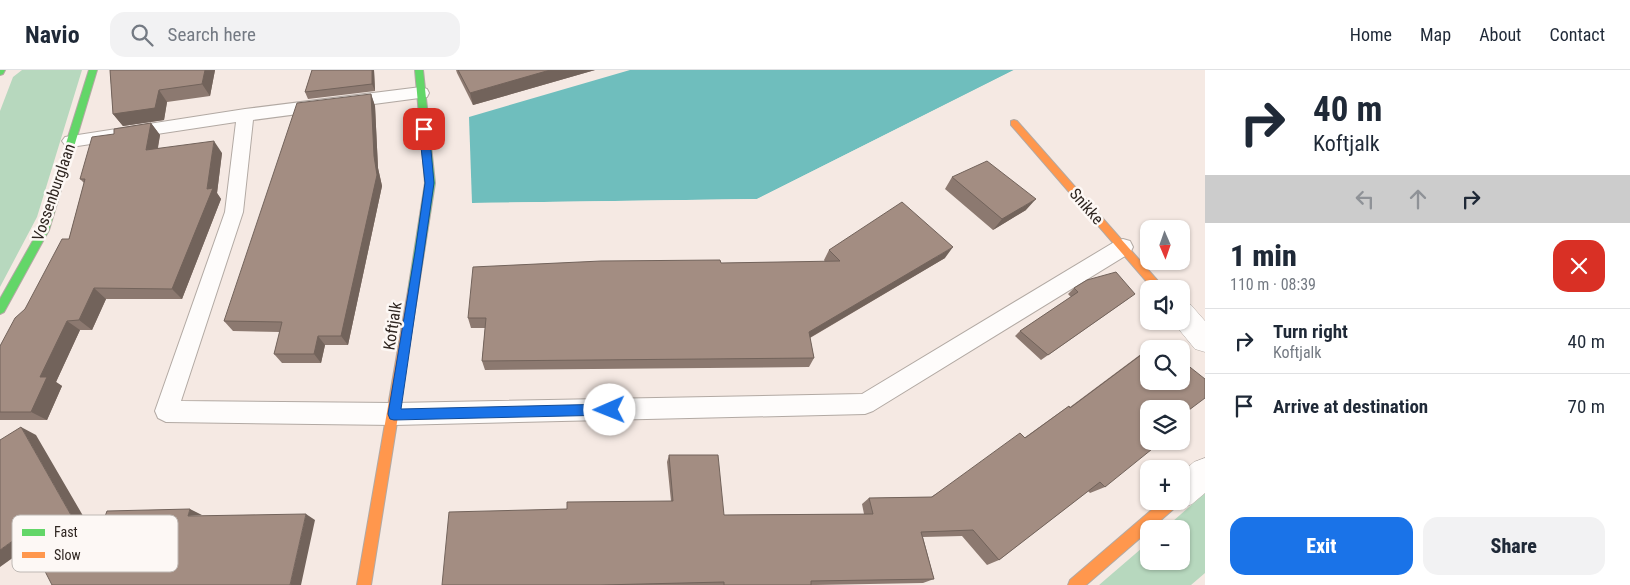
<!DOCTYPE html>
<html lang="en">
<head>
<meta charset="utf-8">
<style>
  :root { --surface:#fff; --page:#f2f2f3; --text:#1f2937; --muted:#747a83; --line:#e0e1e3; --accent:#1a73e8 }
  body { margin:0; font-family:"Roboto Condensed",sans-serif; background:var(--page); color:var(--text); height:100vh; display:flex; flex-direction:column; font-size:19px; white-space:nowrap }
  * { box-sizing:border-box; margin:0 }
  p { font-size:16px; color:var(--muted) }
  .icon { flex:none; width:28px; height:28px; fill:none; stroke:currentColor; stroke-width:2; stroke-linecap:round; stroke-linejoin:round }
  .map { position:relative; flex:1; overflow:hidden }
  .side { display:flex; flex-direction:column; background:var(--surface); width:425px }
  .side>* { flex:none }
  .banner { background:#fff; color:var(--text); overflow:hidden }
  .needle { width:32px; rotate:178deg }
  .controls { position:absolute; left:1140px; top:150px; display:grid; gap:10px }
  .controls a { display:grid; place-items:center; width:50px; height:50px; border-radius:10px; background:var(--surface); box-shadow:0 1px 4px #0004; font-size:25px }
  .pin { position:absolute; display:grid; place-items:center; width:42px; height:42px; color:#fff; margin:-21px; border-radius:10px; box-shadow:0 2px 8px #0006 }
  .me { position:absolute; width:55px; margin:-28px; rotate:269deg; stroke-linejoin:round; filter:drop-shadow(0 0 4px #0008) }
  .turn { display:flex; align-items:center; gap:18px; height:105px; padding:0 25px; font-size:22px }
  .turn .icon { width:65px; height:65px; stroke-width:2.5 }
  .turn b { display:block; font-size:35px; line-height:42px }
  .lanes { display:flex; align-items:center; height:48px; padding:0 25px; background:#0003; justify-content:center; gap:25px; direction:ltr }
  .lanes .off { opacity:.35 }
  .round { display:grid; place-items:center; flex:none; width:52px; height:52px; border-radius:15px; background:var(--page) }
  .summary { display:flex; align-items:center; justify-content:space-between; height:85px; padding:0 25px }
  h1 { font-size:30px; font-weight:800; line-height:38px }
  .primary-button { display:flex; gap:10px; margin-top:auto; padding:10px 25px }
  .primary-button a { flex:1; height:58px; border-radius:15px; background:var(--accent); color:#fff; font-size:20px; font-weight:800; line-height:58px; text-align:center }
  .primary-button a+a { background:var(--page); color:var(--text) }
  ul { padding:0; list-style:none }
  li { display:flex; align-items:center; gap:15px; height:65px; padding:0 25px; border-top:1px solid var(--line) }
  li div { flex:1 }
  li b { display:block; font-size:19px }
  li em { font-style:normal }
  header { display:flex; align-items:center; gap:30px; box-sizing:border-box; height:70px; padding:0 25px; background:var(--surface); border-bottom:1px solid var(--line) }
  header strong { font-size:24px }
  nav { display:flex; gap:28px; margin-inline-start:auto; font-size:18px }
  .search { width:350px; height:45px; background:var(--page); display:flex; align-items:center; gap:12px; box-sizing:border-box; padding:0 18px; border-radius:15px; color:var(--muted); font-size:19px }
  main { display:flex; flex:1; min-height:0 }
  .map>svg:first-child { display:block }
  .green { fill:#b7d8be }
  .water { fill:#6fbebd }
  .pier { fill:#f5e9e3 }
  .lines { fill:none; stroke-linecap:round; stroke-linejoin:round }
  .lane-casing { stroke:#b2a9a3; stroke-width:2 }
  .street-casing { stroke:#b2a9a3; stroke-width:1 }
  .fast-casing { stroke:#b2a9a3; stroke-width:2 }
  .slow-casing { stroke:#b2a9a3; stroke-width:2 }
  .lane { fill:#fefcfb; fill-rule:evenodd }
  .street { fill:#fefcfb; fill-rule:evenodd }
  .fast { fill:#63d668; fill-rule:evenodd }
  .slow { fill:#ff974d; fill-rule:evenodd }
  .wall { fill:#8c7970 }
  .shaded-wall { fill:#72635b }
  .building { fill:#a38d82; stroke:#72635b }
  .route { fill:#1a73e8; stroke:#114b97 }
  .labels { text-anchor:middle; stroke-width:5; stroke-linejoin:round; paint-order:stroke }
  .street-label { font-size:16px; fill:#2f2621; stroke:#fdf8f5 }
  .key { fill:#fdf8f5; stroke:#bfb9b5; stroke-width:1 }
  .key-label { font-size:14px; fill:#2f2621 }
</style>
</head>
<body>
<header>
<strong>Navio</strong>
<div class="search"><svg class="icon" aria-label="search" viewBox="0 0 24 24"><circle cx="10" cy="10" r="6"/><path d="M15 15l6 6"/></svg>Search here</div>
<nav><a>Home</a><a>Map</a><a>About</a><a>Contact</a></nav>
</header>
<main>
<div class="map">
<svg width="1205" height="515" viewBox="0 0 1205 515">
  <rect width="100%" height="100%" fill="#f5e9e3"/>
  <path class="green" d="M 22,0 L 82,0 L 37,147 L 0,217 L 0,41 L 13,7 Z
    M 1205,423 L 1205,503 L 1191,515 L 1099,515 L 1149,472 L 1149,491 L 1181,491 L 1181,459 L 1164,459 Z"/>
  <path class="water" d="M 630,0 L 1014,0 L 757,129 L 472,133 L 469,47 Z"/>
  <path class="pier" d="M 1014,0 L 1016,2 L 758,131 L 471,136 L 472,133 L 757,129 Z"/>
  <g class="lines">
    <g class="lane-casing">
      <path id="lane" d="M 421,17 L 427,19 L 429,23 L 427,27 L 253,50 L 243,142 L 181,331 L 394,333 L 862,324 L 1116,171 L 1123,169 L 1130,171 L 1133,177 L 1130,183 L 873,341 L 865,344 L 394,355 L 166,352 L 158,348 L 155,341 L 225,142 L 236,52 L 71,77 L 65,75 L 62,71 L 65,67 L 245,39 Z"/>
    </g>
    <g class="street-casing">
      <path id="street" d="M 1181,232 L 1191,235 L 1205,251 L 1205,282 L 1195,279 L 1172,251 L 1181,251 Z
        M 1205,388 L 1205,423 L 1192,434 L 1181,439 L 1170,434 L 1169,431 L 1181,431 L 1181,403 L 1194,392 Z"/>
    </g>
    <g class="fast-casing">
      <path id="fast" d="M 0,0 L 5,0 L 3,4 L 0,5 Z
        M 89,0 L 97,0 L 49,160 L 4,242 L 0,244 L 0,229 L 39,160 Z
        M 415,0 L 423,0 L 435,113 L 418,221 L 417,224 L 409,224 L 408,221 L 425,113 Z"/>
    </g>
    <g class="slow-casing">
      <path id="slow" d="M 1014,50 L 1017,51 L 1165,219 L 1153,219 L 1011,55 L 1011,51 Z
        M 413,216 L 417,218 L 418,221 L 371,515 L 357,515 L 408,221 L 409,218 Z
        M 1162,431 L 1178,431 L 1177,436 L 1086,515 L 1068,515 L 1070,510 Z"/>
    </g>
    <use href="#lane" class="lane"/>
    <use href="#street" class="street"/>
    <use href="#fast" class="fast"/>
    <use href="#slow" class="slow"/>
  </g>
  <path class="wall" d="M 110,0 L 215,0 L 210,26 L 167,32 L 164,50 L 123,56 L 113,44 Z
    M 312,0 L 374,0 L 375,21 L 308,29 L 305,22 Z
    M 456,0 L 595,0 L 473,35 L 457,3 Z
    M 371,24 L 375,36 L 378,98 L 382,116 L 348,275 L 325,275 L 321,293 L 282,293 L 274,284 L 280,262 L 233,261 L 224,251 Z
    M 151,53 L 160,65 L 158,78 L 222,83 L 217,123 L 221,129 L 182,229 L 106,229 L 92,260 L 80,260 L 56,312 L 62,316 L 47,350 L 0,350 L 0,276 L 25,239 L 69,169 L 84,113 L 80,109 L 114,64 Z
    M 952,107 L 1026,140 L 993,160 L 945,119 Z
    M 829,180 L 945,188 L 810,268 L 814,288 L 809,297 L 485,300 L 482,291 L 485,258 L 471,258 L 468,248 L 721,193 L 825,192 L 824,190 Z
    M 1074,218 L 1128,229 L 1041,290 L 1015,266 L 1020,261 L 1071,227 L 1068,224 Z
    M 1159,271 L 1181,339 L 1105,417 L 1090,423 L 1088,421 L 999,490 L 987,495 L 962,466 L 923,467 L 934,509 L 923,513 L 816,515 L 442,515 L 567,439 L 671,431 L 667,392 L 669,385 L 724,445 L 864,444 L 862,434 L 869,428 L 931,427 L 1024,368 L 1056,345 L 1069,336 L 1070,337 L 1145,281 Z"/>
  <path class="shaded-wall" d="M 205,0 L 215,0 L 210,26 L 202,14 Z
    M 372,0 L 374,0 L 375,21 L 372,14 Z
    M 550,0 L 595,0 L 473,35 L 470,23 Z
    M 159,20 L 167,32 L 164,50 L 123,56 L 113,44 Z
    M 371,24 L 375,36 L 378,98 L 382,116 L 348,275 L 341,266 L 374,86 Z
    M 151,53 L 160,65 L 155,92 L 146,80 Z
    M 214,71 L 222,83 L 217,123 L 221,129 L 182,229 L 172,219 L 207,119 Z
    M 1036,129 L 1026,140 L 993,160 L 1002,149 Z
    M 953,177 L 945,188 L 804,271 L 809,262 Z
    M 94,218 L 106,229 L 92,260 L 79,250 Z
    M 67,251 L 80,260 L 56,312 L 62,316 L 47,350 L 31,342 L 40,307 Z
    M 318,266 L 325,275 L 321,293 L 314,284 Z
    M 21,357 L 36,365 L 107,487 L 92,482 Z
    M 190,439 L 202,445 L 188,446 Z
    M 306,444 L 315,450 L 301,515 L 290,515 Z
    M 25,462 L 42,467 L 0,497 L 0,480 Z"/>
  <path class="building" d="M 110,0 L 205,0 L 202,14 L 159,20 L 155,38 L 113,44 Z
    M 312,0 L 372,0 L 372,14 L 305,22 Z
    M 458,0 L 550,0 L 470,23 Z
    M 371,24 L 374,86 L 377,105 L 341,266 L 318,266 L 314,284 L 274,284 L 282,252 L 224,251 L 297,33 Z
    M 151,53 L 146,80 L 214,71 L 207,119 L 213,118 L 172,219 L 94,218 L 79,250 L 67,251 L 40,307 L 47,307 L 31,342 L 0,342 L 0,276 L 15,248 L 25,239 L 62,169 L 69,169 L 85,109 L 80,109 L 92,67 L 114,64 L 114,59 Z
    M 987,91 L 1036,129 L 1002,149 L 952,107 Z
    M 902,132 L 953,177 L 809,262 L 814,288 L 482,291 L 486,248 L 468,248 L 473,197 L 601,191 L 720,190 L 721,193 L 840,191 L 829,180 Z
    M 1116,202 L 1135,224 L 1048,285 L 1020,261 L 1078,222 L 1074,218 L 1087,210 Z
    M 1159,271 L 1168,279 L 1149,279 Z
    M 1149,279 L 1149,311 L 1181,311 L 1181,290 L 1205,309 L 1205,328 L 1181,346 L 1181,339 L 1149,339 L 1149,371 L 1162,371 L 1105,417 L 1100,412 L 999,490 L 973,460 L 921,462 L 934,509 L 811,511 L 811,515 L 724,515 L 724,512 L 601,515 L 442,515 L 449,442 L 567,439 L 567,432 L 673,431 L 669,385 L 718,385 L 724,445 L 873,444 L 869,428 L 932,427 L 1020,363 L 1025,368 L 1069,336 L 1070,338 Z
    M 21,357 L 92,482 L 107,441 L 190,439 L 188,446 L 306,444 L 290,515 L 52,515 L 25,462 L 0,480 L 0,370 Z"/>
  <path class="route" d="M 424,56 L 429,59 L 434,113 L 401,339 L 610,334 L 614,336 L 616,340 L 614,344 L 610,345 L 394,350 L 390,349 L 388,344 L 415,182 L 425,113 L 419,59 Z"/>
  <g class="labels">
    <g class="street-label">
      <text transform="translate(53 122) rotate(-71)" y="6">Vossenburglaan</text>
      <text transform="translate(1087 136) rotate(49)" y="6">Snikke</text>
      <text transform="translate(392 256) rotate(-81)" y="6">Koftjalk</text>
    </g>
  </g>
  <rect x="12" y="445" width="166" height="57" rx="8" class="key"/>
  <rect x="22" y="459" width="23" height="7" fill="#63d668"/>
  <rect x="22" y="482" width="23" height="6" fill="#ff974d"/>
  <g class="key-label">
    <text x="54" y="467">Fast</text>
    <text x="54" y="490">Slow</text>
  </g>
</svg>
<div class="controls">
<a><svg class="needle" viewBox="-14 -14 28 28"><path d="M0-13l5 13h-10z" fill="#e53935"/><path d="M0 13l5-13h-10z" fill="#747a83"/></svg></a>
<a><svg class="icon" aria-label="sound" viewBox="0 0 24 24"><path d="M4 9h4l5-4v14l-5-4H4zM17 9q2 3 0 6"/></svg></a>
<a><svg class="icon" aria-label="search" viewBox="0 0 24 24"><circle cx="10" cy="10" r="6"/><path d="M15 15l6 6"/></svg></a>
<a><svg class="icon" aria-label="layers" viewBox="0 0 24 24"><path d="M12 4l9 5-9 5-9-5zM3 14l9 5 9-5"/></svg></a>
<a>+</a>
<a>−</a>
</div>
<div class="pin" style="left:424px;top:59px;background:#d93025"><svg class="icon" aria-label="arrive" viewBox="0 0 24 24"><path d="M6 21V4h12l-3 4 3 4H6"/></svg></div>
<svg class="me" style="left:610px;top:340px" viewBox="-20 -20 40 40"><circle r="19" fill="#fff"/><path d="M0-13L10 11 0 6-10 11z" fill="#1a73e8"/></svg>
</div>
<section class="side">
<div class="banner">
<div class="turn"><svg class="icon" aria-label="right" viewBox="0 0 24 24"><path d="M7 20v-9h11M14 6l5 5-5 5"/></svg><div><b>40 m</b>Koftjalk</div></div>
<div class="lanes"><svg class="icon off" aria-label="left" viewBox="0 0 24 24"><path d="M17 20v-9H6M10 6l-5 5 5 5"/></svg><svg class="icon off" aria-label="ahead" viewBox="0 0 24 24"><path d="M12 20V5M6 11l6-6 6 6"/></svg><svg class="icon" aria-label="right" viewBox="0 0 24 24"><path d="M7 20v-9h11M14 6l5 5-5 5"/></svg></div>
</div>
<div class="summary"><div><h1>1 min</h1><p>110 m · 08:39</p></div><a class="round" style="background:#d93025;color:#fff"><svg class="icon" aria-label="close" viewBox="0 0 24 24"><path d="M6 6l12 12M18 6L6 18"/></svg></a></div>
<ul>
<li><svg class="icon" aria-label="right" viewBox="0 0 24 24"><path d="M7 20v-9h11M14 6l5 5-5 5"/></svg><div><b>Turn right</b><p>Koftjalk</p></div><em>40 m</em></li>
<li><svg class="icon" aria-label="arrive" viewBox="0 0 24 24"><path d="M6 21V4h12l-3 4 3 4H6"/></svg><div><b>Arrive at destination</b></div><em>70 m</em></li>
</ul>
<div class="primary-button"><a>Exit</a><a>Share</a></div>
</section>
</main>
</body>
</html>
